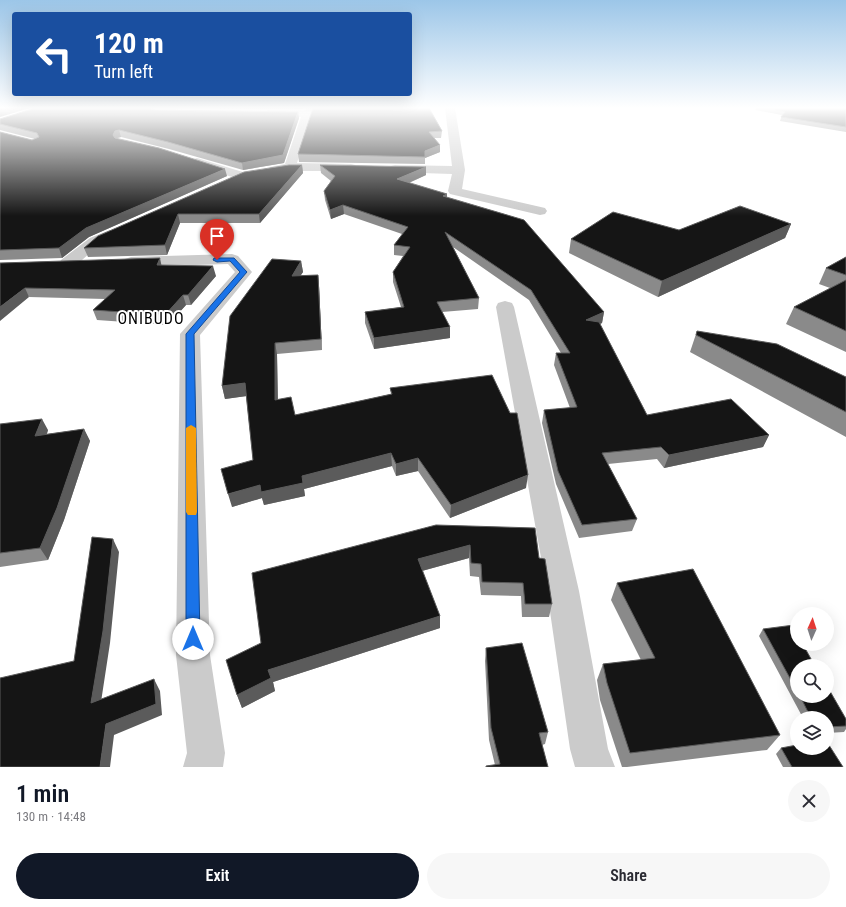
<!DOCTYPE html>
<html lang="en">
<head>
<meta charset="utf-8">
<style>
  :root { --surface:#fff; --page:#f7f7f7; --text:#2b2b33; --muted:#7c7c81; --accent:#111827 }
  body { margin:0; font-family:"Roboto Condensed",sans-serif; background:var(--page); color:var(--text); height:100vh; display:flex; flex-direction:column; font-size:15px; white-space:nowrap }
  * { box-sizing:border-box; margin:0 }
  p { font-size:13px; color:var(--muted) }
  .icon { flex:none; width:22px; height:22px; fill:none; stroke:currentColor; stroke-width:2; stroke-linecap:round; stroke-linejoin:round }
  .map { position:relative; height:767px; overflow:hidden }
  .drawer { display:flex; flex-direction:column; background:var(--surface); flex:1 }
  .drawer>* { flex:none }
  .hud { position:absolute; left:12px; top:12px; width:400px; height:84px; border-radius:4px; box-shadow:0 4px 16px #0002; background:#1a4fa0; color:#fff; overflow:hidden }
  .needle { width:26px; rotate:3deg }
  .tools { position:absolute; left:790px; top:607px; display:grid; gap:8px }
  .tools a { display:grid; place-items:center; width:44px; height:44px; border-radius:50%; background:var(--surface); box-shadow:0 4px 16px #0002; font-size:20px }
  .pin { position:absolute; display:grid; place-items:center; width:34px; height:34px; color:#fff; margin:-41px -17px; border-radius:50% 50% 50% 0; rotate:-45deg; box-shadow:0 0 4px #0007 }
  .pin .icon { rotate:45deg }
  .me { position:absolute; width:44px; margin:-22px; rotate:0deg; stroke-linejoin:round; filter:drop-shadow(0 0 3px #0008) }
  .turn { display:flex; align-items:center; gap:14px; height:84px; padding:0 16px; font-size:18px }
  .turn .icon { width:52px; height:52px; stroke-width:2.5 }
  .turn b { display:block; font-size:28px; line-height:34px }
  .round { display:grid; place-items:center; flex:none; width:42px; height:42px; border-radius:21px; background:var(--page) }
  .head { display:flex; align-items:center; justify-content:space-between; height:68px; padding:0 16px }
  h1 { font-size:24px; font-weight:600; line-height:30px; color:var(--accent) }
  .primary-button { display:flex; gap:8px; margin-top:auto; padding:8px 16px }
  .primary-button a { flex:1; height:46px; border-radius:24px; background:var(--accent); color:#fff; font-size:16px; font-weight:600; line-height:46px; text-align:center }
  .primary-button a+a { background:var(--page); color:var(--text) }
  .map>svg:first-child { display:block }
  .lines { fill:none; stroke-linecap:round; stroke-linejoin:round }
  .street { fill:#cbcbcb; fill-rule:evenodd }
  .wall { fill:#8a8a8a }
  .shaded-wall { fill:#5b5b5b }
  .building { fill:#151515; stroke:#5b5b5b }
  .route { fill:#1a73e8; stroke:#114b97 }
  .slow { fill:#f59e0b }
  .labels { text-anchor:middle; stroke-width:4; stroke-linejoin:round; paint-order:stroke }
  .quarter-label { font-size:16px; letter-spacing:1px; fill:#000; stroke:#fff }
</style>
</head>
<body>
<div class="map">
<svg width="846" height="767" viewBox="0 0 846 767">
  <rect width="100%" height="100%" fill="#fff"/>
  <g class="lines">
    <path class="street" d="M 307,108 L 317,108 L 312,114 L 297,163 L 351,164 L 355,165 L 357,168 L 355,171 L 290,171 L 274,174 L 270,173 L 268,170 L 270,167 L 285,164 L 301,117 L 268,116 L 263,113 L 268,110 L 304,111 Z
      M 445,108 L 455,108 L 465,170 L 462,189 L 545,208 L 547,211 L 545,214 L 540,215 L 450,194 L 448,191 L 452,174 L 391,172 L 389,169 L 391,166 L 395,165 L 452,166 Z
      M 197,158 L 246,173 L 248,176 L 242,180 L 193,165 L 191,162 L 193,159 Z
      M 110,230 L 115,232 L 118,235 L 115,238 L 100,244 L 73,268 L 67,269 L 61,268 L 59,264 L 61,260 L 90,238 Z
      M 232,254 L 238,256 L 252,272 L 200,335 L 210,655 L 225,753 L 223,767 L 183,767 L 187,753 L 176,655 L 180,334 L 235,272 L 228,264 L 131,267 L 125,265 L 123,262 L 125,259 L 131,257 Z
      M 505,301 L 512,303 L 514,307 L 579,591 L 608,749 L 615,767 L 575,767 L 570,749 L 547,591 L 496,307 L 498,303 Z"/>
  </g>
  <path class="wall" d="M 214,108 L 305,108 L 303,109 Z
    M 429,108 L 442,131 L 441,138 L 434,138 L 440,152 L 425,158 L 425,164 L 299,162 L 298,154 Z
    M 756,108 L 846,108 L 846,132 L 780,121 L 782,115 L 755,110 Z
    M 155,110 L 298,112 L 299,118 L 284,163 L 243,170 L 169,149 L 121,137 L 117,138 L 116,138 L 227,176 L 89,237 L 62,258 L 0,260 L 0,132 L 32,140 L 35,139 L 0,130 L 0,119 Z
    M 302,165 L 303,173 L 260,223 L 180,223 L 167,255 L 88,257 L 84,248 Z
    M 320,165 L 426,175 L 409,183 L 447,194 L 447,197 L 604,312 L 602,323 L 600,324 L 647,415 L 769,435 L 763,447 L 664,468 L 657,459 L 608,464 L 637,519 L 632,531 L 579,538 L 556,484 L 542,423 L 544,410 L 570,408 L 554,365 L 556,353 L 561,353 L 529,300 L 453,247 L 479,298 L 478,309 L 442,312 L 450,338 L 374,349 L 365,323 L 365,312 L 401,307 L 393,282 L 393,272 L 403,256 L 394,255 L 394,245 L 402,234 L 344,214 L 331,219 L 325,200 L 324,191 L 331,181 L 321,173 Z
    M 791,224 L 785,238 L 658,297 L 569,253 L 571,239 Z
    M 846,257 L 846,352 L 786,324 L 794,307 L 830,288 L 819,284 L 826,268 Z
    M 301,261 L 303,272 L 300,276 L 318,275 L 319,286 L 322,350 L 277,354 L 278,400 L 295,415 L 391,394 L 390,388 L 526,488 L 450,518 L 418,471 L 396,476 L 392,466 L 304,489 L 305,496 L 264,505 L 262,498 L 232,507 L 253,460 L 246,396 L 225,399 L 222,386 Z
    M 0,263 L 162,266 L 216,276 L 191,305 L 186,305 L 168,325 L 97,320 L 93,310 L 105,299 L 29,297 Z
    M 697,331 L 846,377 L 846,437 L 690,352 Z
    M 0,424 L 48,430 L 47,434 L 84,429 L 90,441 L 64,520 L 48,560 L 0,567 Z
    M 436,525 L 539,558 L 552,604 L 549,617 L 522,617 L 521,596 L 481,595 L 479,577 L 470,576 L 469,558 L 422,571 L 440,616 L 440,628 L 273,682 L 275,691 L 242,708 L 237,695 L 261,643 Z
    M 617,583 L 780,735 L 767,750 L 627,767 L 622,767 L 600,700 L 597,680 L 603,664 L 641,660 L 611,600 Z
    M 763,629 L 808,649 L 797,666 L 797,696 L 827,696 L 846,719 L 846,729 L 844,732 L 827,733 L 827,718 L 803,718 L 759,636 Z
    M 486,648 L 548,732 L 545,744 L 542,745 L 548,767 L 486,767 L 486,766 L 495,765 L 489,740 L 485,661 Z
    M 781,748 L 843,767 L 783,767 L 776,754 Z"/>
  <path class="shaded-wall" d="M 8,108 L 30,108 L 0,117 L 0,110 Z
    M 298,112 L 299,118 L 284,163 L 243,170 L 242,163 Z
    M 119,130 L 121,137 L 117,138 L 115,142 L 113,135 L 115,131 Z
    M 440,145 L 440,152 L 425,158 L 425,151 Z
    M 302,165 L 303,173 L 260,223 L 259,214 Z
    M 426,167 L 426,175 L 397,188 L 397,179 Z
    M 225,169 L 227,176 L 89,237 L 62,258 L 59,248 L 86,228 Z
    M 447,194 L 447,203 L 443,196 Z
    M 343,205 L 344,214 L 331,219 L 330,210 Z
    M 178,214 L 180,223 L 167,255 L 165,245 Z
    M 791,224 L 785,238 L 658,297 L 662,281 Z
    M 160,258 L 162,268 L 157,265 Z
    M 301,261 L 303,272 L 293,287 L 292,276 Z
    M 213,266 L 216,276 L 191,305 L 188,295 Z
    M 318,275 L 319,286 L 322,350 L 321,339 Z
    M 25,288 L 29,297 L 0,321 L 0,307 Z
    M 183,295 L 186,305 L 168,325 L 165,315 Z
    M 604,312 L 602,323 L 584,331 L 586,320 Z
    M 450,327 L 450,338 L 374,349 L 374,338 Z
    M 275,343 L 277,354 L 278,413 L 275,400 Z
    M 245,383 L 247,396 L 225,399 L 222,386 Z
    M 42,419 L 48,430 L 42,447 L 35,436 Z
    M 84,429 L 90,441 L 64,520 L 48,560 L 40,548 Z
    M 769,435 L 763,447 L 664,468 L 669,455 Z
    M 391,453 L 392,466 L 304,489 L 305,496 L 264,505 L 262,498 L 232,507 L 228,494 L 260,485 L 302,476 Z
    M 418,458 L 418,471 L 396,476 L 396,464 Z
    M 528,475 L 526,488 L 450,518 L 451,505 Z
    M 113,539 L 119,552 L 110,643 L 99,715 L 91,703 Z
    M 470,545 L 469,558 L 418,572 L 418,559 Z
    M 440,616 L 440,628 L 273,682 L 275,691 L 242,708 L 237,695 L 268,670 Z
    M 154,679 L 160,691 L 162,715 L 114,735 L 110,767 L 100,767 L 106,724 Z"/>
  <path class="building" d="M 0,108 L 8,108 L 0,110 Z
    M 35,108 L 146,108 L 155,110 L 298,112 L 283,155 L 242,163 L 168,142 L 119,130 L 115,131 L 113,135 L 115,138 L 159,148 L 225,169 L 86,228 L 59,248 L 0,250 L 0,132 L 32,140 L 39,137 L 37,133 L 0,124 L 0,119 Z
    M 313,108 L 429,108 L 442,131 L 429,132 L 440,145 L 425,151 L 425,157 L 298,154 Z
    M 766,108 L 846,108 L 846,127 L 781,117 L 785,112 Z
    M 289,165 L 302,165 L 259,214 L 178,214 L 165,245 L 84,248 L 98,236 L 244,172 Z
    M 320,165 L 426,167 L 397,179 L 447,194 L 443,196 L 524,220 L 604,312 L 586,320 L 599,322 L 647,415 L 731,399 L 769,435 L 669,455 L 661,447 L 602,453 L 637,519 L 582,525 L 558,471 L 544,410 L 577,407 L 556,353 L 570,353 L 531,290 L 445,232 L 479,298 L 437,302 L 450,327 L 374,338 L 365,312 L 404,307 L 393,272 L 410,247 L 394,245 L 408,227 L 343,205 L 330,210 L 324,191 L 335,176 Z
    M 740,206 L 791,224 L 662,281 L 571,239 L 613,212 L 679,230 Z
    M 846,257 L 846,275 L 826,268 Z
    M 160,258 L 157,265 L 213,266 L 188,295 L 183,295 L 165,315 L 93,310 L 115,290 L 25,288 L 0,307 L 0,263 Z
    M 272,259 L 301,261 L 292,276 L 318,275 L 321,339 L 275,343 L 275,400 L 291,397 L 295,415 L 392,394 L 390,388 L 492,375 L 510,413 L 517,413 L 528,475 L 451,505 L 418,458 L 396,464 L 391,453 L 302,476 L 303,483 L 261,492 L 260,485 L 228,494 L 221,469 L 253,460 L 245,383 L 222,386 L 230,316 Z
    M 846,280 L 846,331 L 794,307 Z
    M 697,331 L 777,344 L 846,377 L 846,412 L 696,335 Z
    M 42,419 L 35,436 L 84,429 L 57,508 L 40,548 L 0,553 L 0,424 Z
    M 436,525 L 535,528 L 539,558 L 545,559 L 552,604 L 525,604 L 523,583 L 482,582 L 481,564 L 471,563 L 470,545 L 418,559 L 440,616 L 268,670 L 271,678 L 237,695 L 226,660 L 261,643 L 252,573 Z
    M 92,537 L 113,539 L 103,631 L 91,703 L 154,679 L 156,704 L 106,724 L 100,767 L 0,767 L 0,678 L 74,661 Z
    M 693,569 L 780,735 L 630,753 L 607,683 L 603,664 L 655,658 L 617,583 Z
    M 794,625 L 797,631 L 797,644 L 805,644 L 808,649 L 806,650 L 815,666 L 797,666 L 797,691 L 763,629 Z
    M 522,643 L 548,732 L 539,733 L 548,767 L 486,767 L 486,766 L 500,764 L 491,728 L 486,648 Z
    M 827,686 L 846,719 L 846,726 L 827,727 L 827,718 L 811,718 L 800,696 L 827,696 Z
    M 827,742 L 843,767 L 792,767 L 781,748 L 797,745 L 797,748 L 827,748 Z"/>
  <linearGradient id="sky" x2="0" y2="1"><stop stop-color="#9cc6e8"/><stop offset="0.5" stop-color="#fff"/><stop offset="1" stop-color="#fff" stop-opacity="0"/></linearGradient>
  <rect width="846" height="216" fill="url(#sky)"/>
  <path class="route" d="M 214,258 L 234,258 L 247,272 L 194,334 L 200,639 L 198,644 L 193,646 L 188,644 L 186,639 L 186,334 L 240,272 L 230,261 L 217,262 L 213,260 Z"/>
  <path class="slow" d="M 191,425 L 196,428 L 197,512 L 196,515 L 188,515 L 186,512 L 186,428 Z"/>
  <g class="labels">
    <g class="quarter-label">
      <text x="151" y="324">ONIBUDO</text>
    </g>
  </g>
</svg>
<div class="tools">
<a><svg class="needle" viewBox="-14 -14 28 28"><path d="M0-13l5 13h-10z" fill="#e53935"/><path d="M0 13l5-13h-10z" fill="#7c7c81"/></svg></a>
<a><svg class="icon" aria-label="search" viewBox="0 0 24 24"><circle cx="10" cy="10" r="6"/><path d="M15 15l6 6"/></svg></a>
<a><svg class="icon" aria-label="layers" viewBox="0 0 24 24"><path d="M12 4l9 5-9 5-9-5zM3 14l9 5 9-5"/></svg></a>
</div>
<div class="pin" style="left:217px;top:260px;background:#d93025"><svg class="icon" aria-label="arrive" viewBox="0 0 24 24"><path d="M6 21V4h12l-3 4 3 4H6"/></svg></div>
<svg class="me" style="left:193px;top:639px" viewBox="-20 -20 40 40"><circle r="19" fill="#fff"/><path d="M0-13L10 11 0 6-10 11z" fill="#1a73e8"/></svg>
<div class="hud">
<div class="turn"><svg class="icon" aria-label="left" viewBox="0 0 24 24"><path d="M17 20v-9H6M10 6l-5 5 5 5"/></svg><div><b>120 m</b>Turn left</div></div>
</div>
</div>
<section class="drawer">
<div class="head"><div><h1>1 min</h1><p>130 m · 14:48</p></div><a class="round"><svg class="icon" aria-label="close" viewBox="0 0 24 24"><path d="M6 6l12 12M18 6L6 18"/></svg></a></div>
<div class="primary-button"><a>Exit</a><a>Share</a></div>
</section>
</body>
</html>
